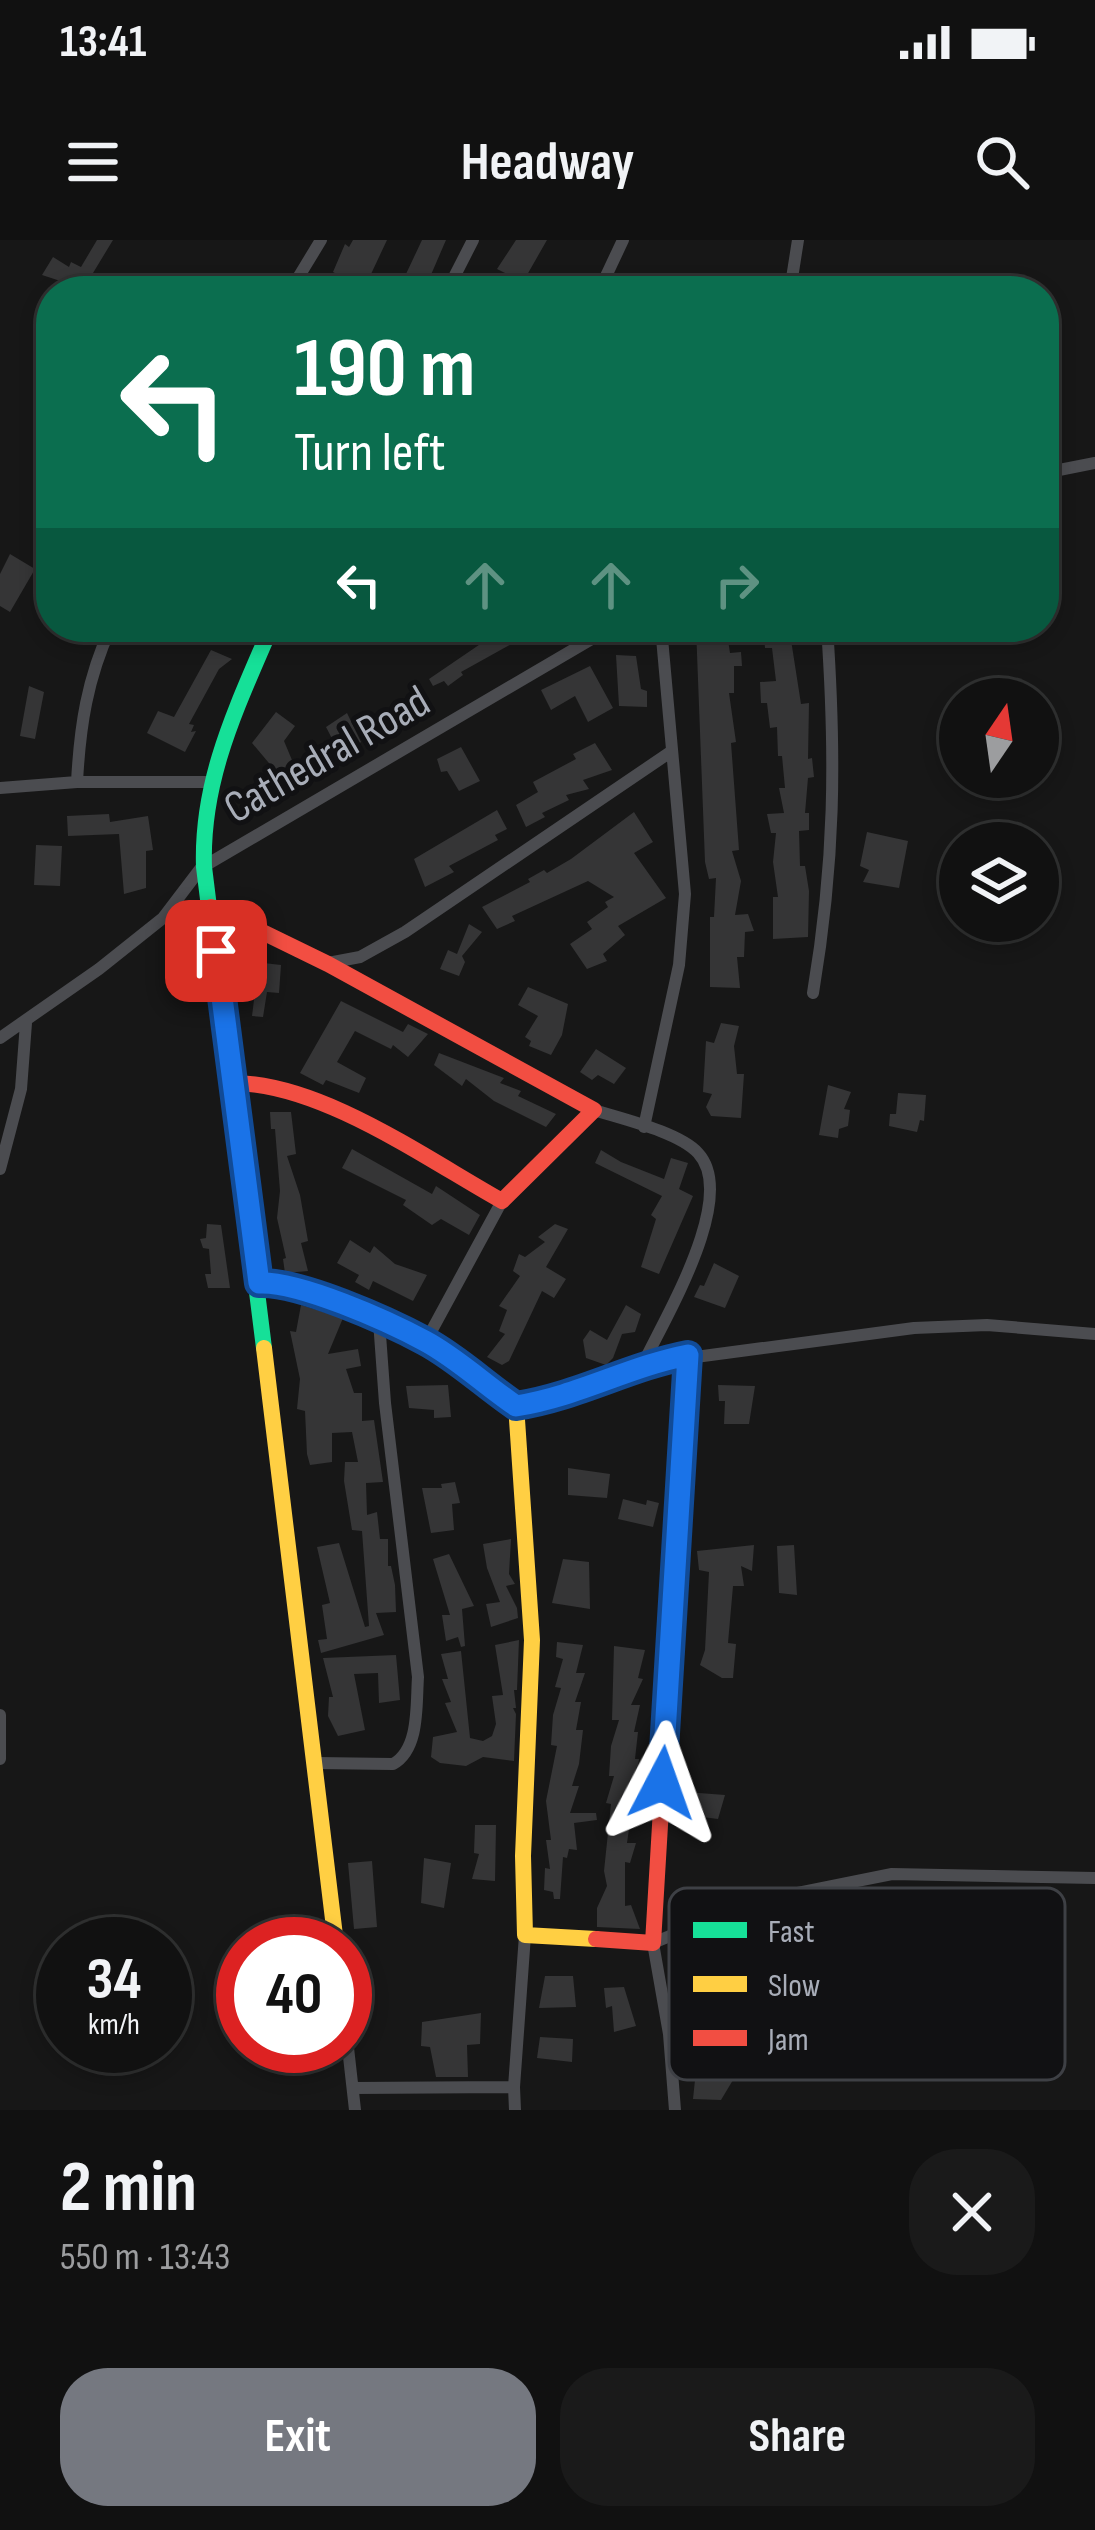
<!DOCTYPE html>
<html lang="en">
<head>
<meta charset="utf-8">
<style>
  :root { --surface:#111; --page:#1a1a1a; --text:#f1f3f6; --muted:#9c9d9f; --line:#303131; --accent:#757880 }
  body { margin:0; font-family:"Sofia Sans Condensed",sans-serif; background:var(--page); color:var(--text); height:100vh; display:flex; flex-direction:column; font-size:45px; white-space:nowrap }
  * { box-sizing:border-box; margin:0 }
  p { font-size:39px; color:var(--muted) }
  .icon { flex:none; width:66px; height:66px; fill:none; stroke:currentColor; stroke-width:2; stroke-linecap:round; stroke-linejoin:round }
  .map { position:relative; height:1870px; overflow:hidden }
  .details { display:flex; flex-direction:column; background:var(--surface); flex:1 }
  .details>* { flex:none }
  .top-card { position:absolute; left:36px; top:36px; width:1023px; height:366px; border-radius:48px; box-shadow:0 6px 18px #0003,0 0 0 3px var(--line); background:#0b6e4f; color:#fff; overflow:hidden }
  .needle { width:78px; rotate:13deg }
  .buttons { position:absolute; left:939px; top:438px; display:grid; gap:24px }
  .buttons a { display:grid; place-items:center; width:120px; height:120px; border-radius:50%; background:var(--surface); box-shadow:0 6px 18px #0003,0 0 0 3px var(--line); font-size:60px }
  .speed { position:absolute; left:36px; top:1677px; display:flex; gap:24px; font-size:60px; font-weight:700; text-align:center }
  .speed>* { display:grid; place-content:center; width:156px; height:156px; border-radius:50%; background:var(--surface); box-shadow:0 6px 18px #0003,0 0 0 3px var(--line); line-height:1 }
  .speed small { font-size:30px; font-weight:400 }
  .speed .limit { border:18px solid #d22; background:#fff; color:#111 }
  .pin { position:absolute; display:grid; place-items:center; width:102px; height:102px; color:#fff; margin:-51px; border-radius:24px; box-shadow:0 6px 18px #0006 }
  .me { position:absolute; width:132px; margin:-66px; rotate:4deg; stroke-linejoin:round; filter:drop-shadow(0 0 9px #0008) }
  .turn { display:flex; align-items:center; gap:42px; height:252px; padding:0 60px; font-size:54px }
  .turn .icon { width:156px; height:156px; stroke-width:2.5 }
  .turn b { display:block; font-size:84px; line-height:102px }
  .lanes { display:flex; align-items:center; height:114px; padding:0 60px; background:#0003; justify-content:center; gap:60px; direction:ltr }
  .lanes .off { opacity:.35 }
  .round { display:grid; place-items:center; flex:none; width:126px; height:126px; border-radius:48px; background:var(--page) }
  .headline { display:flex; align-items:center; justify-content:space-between; height:204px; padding:0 60px }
  h1 { font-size:72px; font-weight:700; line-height:90px }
  .action { display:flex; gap:24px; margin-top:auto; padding:24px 60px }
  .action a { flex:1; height:138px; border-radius:48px; background:var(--accent); color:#fff; font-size:48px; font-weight:700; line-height:138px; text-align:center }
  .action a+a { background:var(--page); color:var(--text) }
  .status { display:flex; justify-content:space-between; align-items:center; height:84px; padding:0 60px; background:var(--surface); direction:ltr }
  .status svg { height:33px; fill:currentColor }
  header { display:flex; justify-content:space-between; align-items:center; height:156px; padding:0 60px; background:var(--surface); font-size:54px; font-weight:700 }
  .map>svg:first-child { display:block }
  .building { fill:#353536 }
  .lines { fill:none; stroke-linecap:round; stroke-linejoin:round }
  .street { stroke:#4b4c50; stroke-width:12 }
  .fast { stroke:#16e098; stroke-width:16 }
  .slow { stroke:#ffcf43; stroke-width:16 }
  .jam { stroke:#f24e42; stroke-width:16 }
  .route-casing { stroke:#114b97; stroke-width:30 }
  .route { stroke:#1a73e8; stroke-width:21 }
  .labels { text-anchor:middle; stroke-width:10; stroke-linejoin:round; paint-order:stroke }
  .street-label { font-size:45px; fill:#a8adb8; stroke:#111113 }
  .key { fill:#111113; stroke:#3e4045; stroke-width:3 }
  .key-label { font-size:33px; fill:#a8adb8 }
</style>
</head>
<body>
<div class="status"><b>13:41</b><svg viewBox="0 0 49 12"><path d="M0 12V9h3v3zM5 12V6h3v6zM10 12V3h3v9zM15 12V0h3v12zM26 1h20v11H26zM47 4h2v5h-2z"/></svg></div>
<header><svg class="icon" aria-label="menu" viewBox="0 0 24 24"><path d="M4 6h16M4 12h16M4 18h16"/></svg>Headway<svg class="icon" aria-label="search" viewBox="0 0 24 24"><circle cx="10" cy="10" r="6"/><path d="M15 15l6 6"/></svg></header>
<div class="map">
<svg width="1095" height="1870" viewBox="0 0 1095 1870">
  <rect width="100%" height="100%" fill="#171717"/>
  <path class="building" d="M 97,0 L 113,0 L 93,33 L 98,35 L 91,51 L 42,35 L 53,17 L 69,27 L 71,22 L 81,27 Z
    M 353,0 L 387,0 L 364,49 L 333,32 L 345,4 L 349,7 Z
    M 422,0 L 446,0 L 427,44 L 406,34 Z
    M 516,0 L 547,0 L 523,42 L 497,29 Z
    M 10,314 L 35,329 L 10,372 L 0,366 L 0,334 Z
    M 514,387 L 542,387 L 461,432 L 463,435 L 448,446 L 444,441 L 433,446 L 429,439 L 495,394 L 497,397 Z
    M 696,387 L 726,387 L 730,413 L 741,412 L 742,426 L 734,426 L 734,453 L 729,453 L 736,502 L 731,503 L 739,610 L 732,611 L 741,641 L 735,675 L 748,674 L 754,691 L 745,692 L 744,717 L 737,717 L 740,748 L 710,747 L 710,677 L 714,677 L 716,638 L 709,639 L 705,622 Z
    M 763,387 L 789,387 L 801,464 L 809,463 L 808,519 L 812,518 L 814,537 L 808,538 L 805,573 L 809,573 L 809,590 L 799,591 L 800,626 L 805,626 L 809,651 L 808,697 L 773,699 L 773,657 L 778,657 L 773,622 L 776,593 L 771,593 L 767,574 L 784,573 L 779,548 L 785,548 L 782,516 L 778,516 L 777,487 L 770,488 L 767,463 L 761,463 L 760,442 L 776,441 L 772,408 L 765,408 Z
    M 211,410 L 232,419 L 219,429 L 189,484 L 194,485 L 191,492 L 196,491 L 185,512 L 147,493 L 158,471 L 174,477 Z
    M 616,415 L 636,416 L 641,449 L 647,451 L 647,467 L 619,466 Z
    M 590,426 L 613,468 L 588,482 L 575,456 L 551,470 L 541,450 Z
    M 29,446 L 44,452 L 35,499 L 20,496 Z
    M 276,472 L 295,486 L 284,501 L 297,532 L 305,514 L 311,517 L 317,508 L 327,516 L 315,533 L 312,530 L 290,548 L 252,503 Z
    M 347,473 L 361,502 L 341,516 L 326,487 Z
    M 595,503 L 612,530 L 583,540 L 589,549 L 566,555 L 569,560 L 542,573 L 545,577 L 526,587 L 516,565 L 538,552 L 533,542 L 576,519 L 573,514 Z
    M 461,507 L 480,541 L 459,551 L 447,531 L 441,532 L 437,519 Z
    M 497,570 L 507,589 L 495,595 L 498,600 L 449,626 L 454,632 L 425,647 L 414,619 Z
    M 634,572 L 653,602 L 634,613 L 666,658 L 618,686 L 625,695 L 603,714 L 607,721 L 587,729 L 570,704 L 592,689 L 587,682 L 608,667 L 605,662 L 614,657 L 588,641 L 512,676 L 515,681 L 497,689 L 482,667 L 530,642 L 528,639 L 544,630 L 547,633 L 571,619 Z
    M 109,574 L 110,582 L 148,576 L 153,610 L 146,611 L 146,648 L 124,654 L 119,594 L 68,596 L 67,576 Z
    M 867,592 L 908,601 L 899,648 L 863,642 L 869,630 L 860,626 Z
    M 36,605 L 62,606 L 60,646 L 34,645 Z
    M 469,684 L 482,692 L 462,716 L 465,722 L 459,736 L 440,729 L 448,710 L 457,714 Z
    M 255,722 L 281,725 L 279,753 L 267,752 L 263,777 L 252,776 L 255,752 L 243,750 L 242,734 L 254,736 Z
    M 528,747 L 568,764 L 562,795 L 551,815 L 529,806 L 531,801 L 525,797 L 538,776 L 518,765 Z
    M 341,761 L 403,792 L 408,784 L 428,794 L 408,817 L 393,805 L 391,809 L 355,791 L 337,822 L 366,838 L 359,853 L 326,840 L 323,845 L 300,833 Z
    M 721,783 L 739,786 L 734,806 L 737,834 L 744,834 L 741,878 L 711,876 L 706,867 L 712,854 L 703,852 L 706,801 L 714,803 Z
    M 596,809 L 626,828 L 614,844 L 598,835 L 592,840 L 580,832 Z
    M 439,813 L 504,838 L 500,843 L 521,851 L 518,856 L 556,874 L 546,887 L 494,861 L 466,839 L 462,846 L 434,825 Z
    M 828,845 L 851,852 L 844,869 L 850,870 L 848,886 L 839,889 L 838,898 L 819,895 Z
    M 898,853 L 926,855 L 924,881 L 920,880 L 917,892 L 889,886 L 890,874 L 896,874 Z
    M 270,872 L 291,872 L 296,914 L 287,916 L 300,955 L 308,1001 L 301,1003 L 308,1031 L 285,1033 L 283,1019 L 286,1018 L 277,978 L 280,951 L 275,889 L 271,889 Z
    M 352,909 L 432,954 L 436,946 L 480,975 L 469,995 L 441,979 L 432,985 L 403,965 L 406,960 L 342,928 Z
    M 601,910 L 621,922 L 664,939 L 671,918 L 688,923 L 679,949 L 693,956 L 659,1034 L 641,1027 L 656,979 L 651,975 L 662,956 L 595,923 Z
    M 207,984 L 221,985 L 230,1048 L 208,1048 L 205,1034 L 211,1034 L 209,1009 L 203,1008 L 200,999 L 206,998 Z
    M 555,984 L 568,989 L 546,1027 L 566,1039 L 554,1058 L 542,1051 L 509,1121 L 502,1125 L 487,1117 L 505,1094 L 499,1091 L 507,1070 L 499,1066 L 520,1036 L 513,1031 L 519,1014 L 525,1017 L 545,1002 L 538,997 Z
    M 350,1000 L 370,1013 L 374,1006 L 395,1024 L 427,1035 L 413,1061 L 373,1041 L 369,1050 L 355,1042 L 359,1035 L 337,1023 Z
    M 714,1023 L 739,1036 L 725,1068 L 694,1057 L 700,1045 L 704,1046 Z
    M 301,1065 L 343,1078 L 328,1114 L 358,1109 L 361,1126 L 346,1129 L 354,1153 L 362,1153 L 362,1181 L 374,1180 L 383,1242 L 366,1243 L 367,1275 L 377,1272 L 380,1299 L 388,1299 L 388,1326 L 391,1326 L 395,1345 L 396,1372 L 376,1373 L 384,1395 L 321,1413 L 318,1400 L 327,1399 L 322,1365 L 330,1363 L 317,1307 L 339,1303 L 365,1387 L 369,1386 L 362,1291 L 352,1290 L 344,1241 L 345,1222 L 358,1222 L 352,1192 L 332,1193 L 332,1222 L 310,1225 L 307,1214 L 305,1171 L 297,1169 L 300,1139 L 290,1091 L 296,1092 Z
    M 626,1065 L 641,1074 L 635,1092 L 622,1094 L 613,1118 L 606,1125 L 586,1118 L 583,1100 L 590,1090 L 607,1100 Z
    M 448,1145 L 451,1177 L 434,1178 L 434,1170 L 409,1168 L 406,1146 Z
    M 718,1145 L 755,1146 L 749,1184 L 724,1184 L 725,1161 L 719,1161 Z
    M 568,1228 L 610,1234 L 607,1258 L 568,1255 Z
    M 455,1242 L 460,1263 L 452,1264 L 454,1290 L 431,1293 L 422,1248 L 442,1248 L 441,1244 Z
    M 623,1259 L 646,1265 L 647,1260 L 659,1263 L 653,1287 L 618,1279 Z
    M 511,1299 L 509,1334 L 515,1344 L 506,1346 L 517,1368 L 518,1378 L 491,1387 L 486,1364 L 500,1362 L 487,1328 L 483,1304 Z
    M 754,1305 L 752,1331 L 741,1326 L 744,1346 L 733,1346 L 728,1403 L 736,1404 L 733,1438 L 722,1438 L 700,1425 L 705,1410 L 709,1332 L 699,1330 L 697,1311 Z
    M 794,1305 L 797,1355 L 779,1353 L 777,1306 Z
    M 449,1314 L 474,1366 L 462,1369 L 465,1406 L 461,1407 L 458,1397 L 446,1401 L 442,1375 L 450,1375 L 433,1319 Z
    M 563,1319 L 589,1322 L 590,1369 L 552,1363 Z
    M 519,1400 L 517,1450 L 514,1450 L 516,1468 L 513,1468 L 516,1474 L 514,1521 L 483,1517 L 466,1526 L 440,1523 L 431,1517 L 433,1497 L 457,1492 L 445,1463 L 451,1462 L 442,1439 L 448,1439 L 441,1414 L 461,1411 L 470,1498 L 483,1501 L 492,1496 L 496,1484 L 492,1456 L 503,1455 L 495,1405 Z
    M 557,1402 L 583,1405 L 576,1433 L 585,1433 L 575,1462 L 581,1462 L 576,1490 L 583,1490 L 579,1524 L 572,1546 L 579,1546 L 570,1573 L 596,1573 L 597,1580 L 574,1583 L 577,1610 L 569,1609 L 567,1618 L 563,1617 L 560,1659 L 554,1659 L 553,1652 L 544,1650 L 545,1628 L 550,1629 L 546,1600 L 551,1600 L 546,1561 L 557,1506 L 551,1505 L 553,1475 L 561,1448 L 555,1447 L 563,1419 L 556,1417 Z
    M 614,1406 L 645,1410 L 638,1438 L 643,1439 L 631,1465 L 640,1465 L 634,1492 L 638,1492 L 635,1519 L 639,1519 L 627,1603 L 636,1603 L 630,1623 L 625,1622 L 625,1666 L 631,1665 L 640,1689 L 597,1687 L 597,1668 L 607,1646 L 604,1631 L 611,1564 L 606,1563 L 614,1536 L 609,1536 L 611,1506 L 619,1480 L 612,1480 Z
    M 396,1415 L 400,1460 L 379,1463 L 378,1433 L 354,1434 L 365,1490 L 338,1496 L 328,1476 L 329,1457 L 333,1457 L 323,1418 Z
    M 686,1552 L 725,1555 L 718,1579 L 687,1575 Z
    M 475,1585 L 496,1585 L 495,1641 L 472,1639 L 479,1614 L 474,1613 Z
    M 424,1618 L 451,1623 L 444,1668 L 421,1663 Z
    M 372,1621 L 377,1687 L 354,1689 L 348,1623 Z
    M 695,1708 L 720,1709 L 727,1790 L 731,1790 L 736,1835 L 721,1860 L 693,1859 L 695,1840 L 690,1836 L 690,1816 L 696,1816 L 695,1750 L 687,1750 Z
    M 545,1736 L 573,1736 L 576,1767 L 539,1768 Z
    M 624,1747 L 636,1786 L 614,1792 L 612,1766 L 606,1768 L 604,1748 Z
    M 481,1773 L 480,1804 L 467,1805 L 468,1837 L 436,1837 L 430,1807 L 421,1806 L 422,1782 Z
    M 540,1797 L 573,1799 L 572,1822 L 537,1818 Z"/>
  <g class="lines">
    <path class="street" d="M 290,51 L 321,0
      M 447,51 L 473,0
      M 599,51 L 623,0
      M 790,51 L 798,0
      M 1044,233 L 1095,223
      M 77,542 C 80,486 87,439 111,387
      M 0,548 L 77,542 L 207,542
      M 328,723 L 360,717 L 405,692 L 672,511
      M 813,753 C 835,622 836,519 827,387
      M 0,798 L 99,729 L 163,678 L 201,628 L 612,387
      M 644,887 L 679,725 L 685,654 L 661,387
      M 0,929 L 21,849 L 26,783
      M 259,1043 C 310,1041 379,1081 426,1101 L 502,961
      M 426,1101 L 516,1165 L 559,1159 L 643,1124 C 664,1079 739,957 698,913 C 679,892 622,879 594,870
      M 643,1124 L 914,1088 L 987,1085 L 1095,1094
      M 0,1475 L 0,1519
      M 316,1523 L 393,1524 C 420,1509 416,1464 418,1437 L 385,1163 L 379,1081
      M 345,1781 L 355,1870
      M 514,1847 L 515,1870
      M 353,1848 L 514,1847 L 525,1695
      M 675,1870 L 669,1794 L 653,1703 L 752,1662 L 892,1634 L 1095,1638"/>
    <path class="fast" d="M 264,1108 L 204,627 C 201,539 237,467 271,387"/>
    <path class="slow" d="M 264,1108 L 336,1704
      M 516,1165 L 532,1400 L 523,1616 L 525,1695 L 596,1699"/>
    <path class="jam" d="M 211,667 L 328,724 L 594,870 L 502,961 C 425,918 321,843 233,843
      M 596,1699 L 653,1703 L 688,1115"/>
  </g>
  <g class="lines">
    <g class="route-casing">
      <path id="route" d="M 216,711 L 259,1043 C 299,1041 388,1081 425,1101 C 457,1118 485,1145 516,1166 C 579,1156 627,1127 688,1115 L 662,1543"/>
    </g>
    <use href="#route" class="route"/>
  </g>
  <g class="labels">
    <g class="street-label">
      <text transform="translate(326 513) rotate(-30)" y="16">Cathedral Road</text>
    </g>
  </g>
  <rect x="669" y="1648" width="396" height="192" rx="18" class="key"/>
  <rect x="693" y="1682" width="54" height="16" fill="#16e098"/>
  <rect x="693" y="1736" width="54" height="16" fill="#ffcf43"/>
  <rect x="693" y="1790" width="54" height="16" fill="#f24e42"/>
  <g class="key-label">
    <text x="768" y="1702">Fast</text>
    <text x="768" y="1756">Slow</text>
    <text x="768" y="1810">Jam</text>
  </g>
</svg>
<div class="buttons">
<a><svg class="needle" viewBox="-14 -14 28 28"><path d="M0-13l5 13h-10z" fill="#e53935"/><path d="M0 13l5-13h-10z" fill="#9c9d9f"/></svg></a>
<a><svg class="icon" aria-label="layers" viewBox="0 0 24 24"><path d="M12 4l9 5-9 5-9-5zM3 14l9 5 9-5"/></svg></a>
</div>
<div class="speed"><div>34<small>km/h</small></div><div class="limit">40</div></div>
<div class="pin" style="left:216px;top:711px;background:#d93025"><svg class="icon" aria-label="arrive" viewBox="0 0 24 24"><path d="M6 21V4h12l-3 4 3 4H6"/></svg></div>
<svg class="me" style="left:662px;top:1543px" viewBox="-20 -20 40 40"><path d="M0-17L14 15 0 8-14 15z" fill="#1a73e8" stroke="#fff" stroke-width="4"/></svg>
<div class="top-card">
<div class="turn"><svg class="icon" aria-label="left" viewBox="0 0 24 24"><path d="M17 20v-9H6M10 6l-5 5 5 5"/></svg><div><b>190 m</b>Turn left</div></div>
<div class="lanes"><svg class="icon" aria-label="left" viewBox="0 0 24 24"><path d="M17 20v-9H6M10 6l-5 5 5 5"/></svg><svg class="icon off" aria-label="ahead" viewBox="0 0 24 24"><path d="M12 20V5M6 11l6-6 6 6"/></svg><svg class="icon off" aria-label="ahead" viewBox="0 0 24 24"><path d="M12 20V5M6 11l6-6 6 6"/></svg><svg class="icon off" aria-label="right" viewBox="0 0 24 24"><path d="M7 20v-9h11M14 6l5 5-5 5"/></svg></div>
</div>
</div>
<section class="details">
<div class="headline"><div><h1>2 min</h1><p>550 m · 13:43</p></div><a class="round"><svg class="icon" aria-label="close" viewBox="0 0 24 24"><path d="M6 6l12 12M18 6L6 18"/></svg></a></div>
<div class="action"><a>Exit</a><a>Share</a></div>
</section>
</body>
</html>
